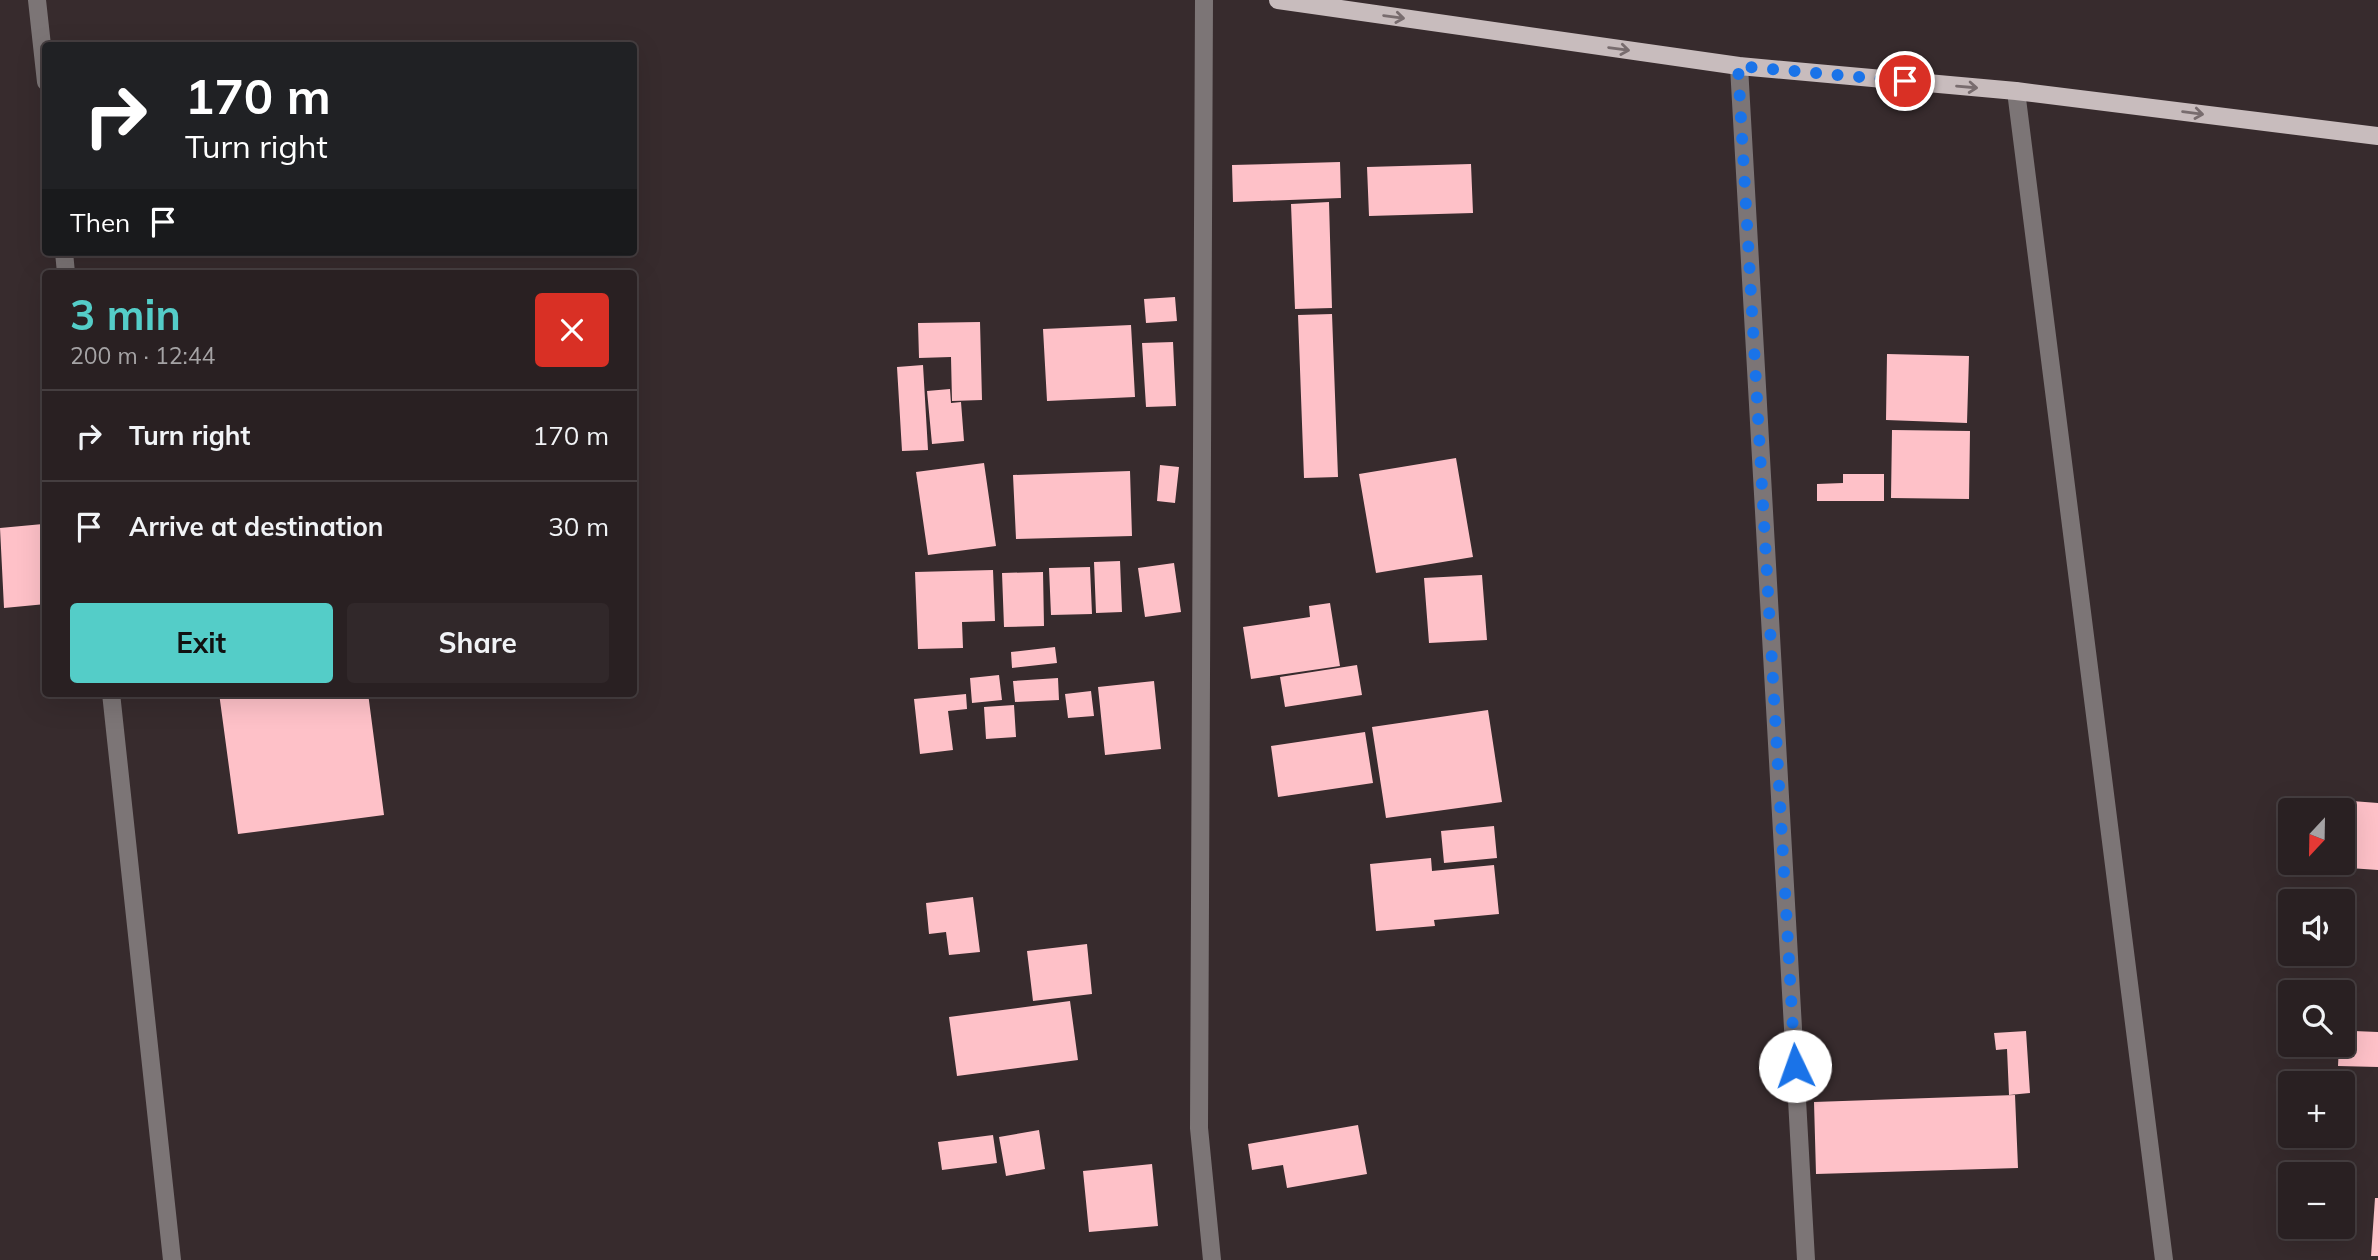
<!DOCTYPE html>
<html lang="en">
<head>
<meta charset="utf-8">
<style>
  :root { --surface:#292022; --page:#31282a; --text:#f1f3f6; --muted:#a5a3a5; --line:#453e40; --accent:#54cdc8 }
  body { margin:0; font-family:Mulish,sans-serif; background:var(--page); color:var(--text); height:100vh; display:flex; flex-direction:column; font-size:26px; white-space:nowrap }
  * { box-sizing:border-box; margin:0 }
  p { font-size:23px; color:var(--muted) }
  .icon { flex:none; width:38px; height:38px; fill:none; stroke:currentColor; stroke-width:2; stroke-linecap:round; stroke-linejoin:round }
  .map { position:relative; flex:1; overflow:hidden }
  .side { position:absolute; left:42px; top:270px; width:595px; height:427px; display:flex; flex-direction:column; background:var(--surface); border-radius:7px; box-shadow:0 7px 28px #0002,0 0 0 2px var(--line) }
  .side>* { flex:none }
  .banner { position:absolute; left:42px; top:42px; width:595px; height:214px; border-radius:7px; box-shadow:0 7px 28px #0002,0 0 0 2px var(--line); background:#202124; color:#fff; overflow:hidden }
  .needle { width:46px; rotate:202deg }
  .controls { position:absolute; left:2278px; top:798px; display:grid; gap:14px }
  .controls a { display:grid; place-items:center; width:77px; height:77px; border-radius:7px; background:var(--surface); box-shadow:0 7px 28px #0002,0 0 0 2px var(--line); font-size:35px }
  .pin { position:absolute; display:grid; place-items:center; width:60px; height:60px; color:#fff; margin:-30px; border:4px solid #fff; border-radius:50%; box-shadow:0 2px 7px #0007 }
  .me { position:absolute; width:77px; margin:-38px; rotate:357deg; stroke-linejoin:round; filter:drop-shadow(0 0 5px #0008) }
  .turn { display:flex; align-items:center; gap:24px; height:147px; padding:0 28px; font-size:32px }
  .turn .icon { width:91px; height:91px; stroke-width:2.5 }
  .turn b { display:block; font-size:49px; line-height:60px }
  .then { display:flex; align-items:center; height:66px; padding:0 28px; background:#0003; gap:14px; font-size:26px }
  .round { display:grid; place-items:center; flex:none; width:74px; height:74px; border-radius:7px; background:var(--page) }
  .summary { display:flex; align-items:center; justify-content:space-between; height:119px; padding:0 28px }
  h1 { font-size:42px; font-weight:700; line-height:52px; color:var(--accent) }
  .button { display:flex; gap:14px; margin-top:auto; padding:14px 28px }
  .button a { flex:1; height:80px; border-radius:7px; background:var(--accent); color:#111; font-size:28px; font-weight:700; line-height:80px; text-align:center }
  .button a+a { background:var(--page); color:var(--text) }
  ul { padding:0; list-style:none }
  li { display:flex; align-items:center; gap:21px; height:91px; padding:0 28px; border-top:2px solid var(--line) }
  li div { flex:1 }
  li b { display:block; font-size:26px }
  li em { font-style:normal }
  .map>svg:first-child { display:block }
  .building { fill:#fec1c8 }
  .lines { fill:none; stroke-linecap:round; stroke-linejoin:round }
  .minor { stroke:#7c7576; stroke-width:18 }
  .major { stroke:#c8bcbd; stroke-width:18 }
  .oneway { stroke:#786c6e }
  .route { stroke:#1a73e8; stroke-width:12; stroke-dasharray:0 21.6 }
</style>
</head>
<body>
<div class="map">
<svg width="2378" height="1260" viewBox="0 0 2378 1260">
  <rect width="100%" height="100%" fill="#372b2d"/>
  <path class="building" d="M 1340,162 L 1341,198 L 1233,202 L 1232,165 Z
    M 1471,164 L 1473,213 L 1369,216 L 1367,167 Z
    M 1329,202 L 1332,308 L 1295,309 L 1291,204 Z
    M 1175,297 L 1177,321 L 1146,323 L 1144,299 Z
    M 1332,314 L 1338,477 L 1304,478 L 1298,315 Z
    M 980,322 L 982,400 L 952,401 L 951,357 L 919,358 L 918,323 Z
    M 1131,325 L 1135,397 L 1047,401 L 1043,329 Z
    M 1173,342 L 1176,406 L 1146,407 L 1142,343 Z
    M 1887,354 L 1969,356 L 1967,423 L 1886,420 Z
    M 923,365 L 928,450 L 902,451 L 897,367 Z
    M 950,389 L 951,403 L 961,402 L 964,441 L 932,444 L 927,391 Z
    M 1892,430 L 1970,431 L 1969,499 L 1891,498 Z
    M 1456,458 L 1473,557 L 1376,573 L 1359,474 Z
    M 984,463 L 996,546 L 928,555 L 916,472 Z
    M 1160,465 L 1179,467 L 1175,503 L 1157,501 Z
    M 1130,471 L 1132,536 L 1016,539 L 1013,475 Z
    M 1843,474 L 1884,474 L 1884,501 L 1817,501 L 1817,484 L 1843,483 Z
    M 43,524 L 46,604 L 4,608 L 0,528 Z
    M 1120,561 L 1122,612 L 1096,613 L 1094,562 Z
    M 1174,563 L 1181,612 L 1145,617 L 1138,568 Z
    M 1090,567 L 1092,614 L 1051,615 L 1049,568 Z
    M 993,570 L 995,621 L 962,622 L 963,648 L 918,649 L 915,572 Z
    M 1043,572 L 1044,626 L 1004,627 L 1002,573 Z
    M 1482,575 L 1487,640 L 1429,643 L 1424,578 Z
    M 1330,603 L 1340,666 L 1251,679 L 1243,627 L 1310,617 L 1309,606 Z
    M 1055,647 L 1057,663 L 1012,668 L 1011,652 Z
    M 1357,665 L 1362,695 L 1285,707 L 1280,677 Z
    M 999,675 L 1002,700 L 972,703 L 970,678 Z
    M 1058,678 L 1059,700 L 1015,702 L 1013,681 Z
    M 1154,681 L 1161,749 L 1105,755 L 1098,687 Z
    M 1091,691 L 1094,716 L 1068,718 L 1065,694 Z
    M 219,693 L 368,693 L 384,815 L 238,834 Z
    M 966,694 L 967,709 L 948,711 L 953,750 L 920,754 L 914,699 Z
    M 1014,705 L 1016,737 L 986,739 L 984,707 Z
    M 1488,710 L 1502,802 L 1386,818 L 1372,727 Z
    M 1365,732 L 1373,783 L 1278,797 L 1271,746 Z
    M 2339,800 L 2378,803 L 2378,870 L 2335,867 L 2335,863 L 2343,863 L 2343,810 L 2339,810 Z
    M 1494,826 L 1497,858 L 1444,863 L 1441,831 Z
    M 1431,858 L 1432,871 L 1494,865 L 1499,914 L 1434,920 L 1435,926 L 1376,931 L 1370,864 Z
    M 973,897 L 980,952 L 949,955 L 946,932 L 929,934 L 926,903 Z
    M 1087,944 L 1092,994 L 1033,1001 L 1027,951 Z
    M 2343,1000 L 2354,1000 L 2354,1031 L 2378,1032 L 2378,1067 L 2338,1066 L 2339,1045 L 2343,1045 Z
    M 1070,1001 L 1078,1060 L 957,1076 L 949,1017 Z
    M 2026,1031 L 2030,1093 L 2009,1095 L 2007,1049 L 1996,1050 L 1994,1033 Z
    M 2015,1095 L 2018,1168 L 1816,1174 L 1814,1102 Z
    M 1358,1125 L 1367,1174 L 1287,1188 L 1283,1165 L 1252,1170 L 1248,1144 Z
    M 1039,1130 L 1045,1169 L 1006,1176 L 999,1137 Z
    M 993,1135 L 997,1163 L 942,1170 L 938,1142 Z
    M 1152,1164 L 1158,1226 L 1089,1232 L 1083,1171 Z
    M 2375,1198 L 2378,1198 L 2378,1256 L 2371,1256 Z"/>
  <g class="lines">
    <path class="minor" d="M 37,0 L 46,82
      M 1204,0 L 1199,1128 L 1212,1260
      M 1739,66 L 1806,1260
      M 2016,91 L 2164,1260
      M 64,252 L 66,273
      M 111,693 L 172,1260"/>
    <path class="major" d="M 1278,0 L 1739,66 L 2016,91 L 2378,136"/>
  </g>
  <defs><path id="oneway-shaft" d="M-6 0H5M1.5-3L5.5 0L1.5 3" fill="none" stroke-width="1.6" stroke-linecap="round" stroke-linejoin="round" transform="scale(1.75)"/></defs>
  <g class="oneway">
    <use href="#oneway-shaft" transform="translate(1394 17) rotate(8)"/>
    <use href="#oneway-shaft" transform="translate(1619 49) rotate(8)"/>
    <use href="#oneway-shaft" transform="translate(1967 87) rotate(5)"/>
    <use href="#oneway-shaft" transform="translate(2193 113) rotate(7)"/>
  </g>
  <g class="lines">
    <path class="route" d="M 1795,1066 L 1738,66 L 1905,81"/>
  </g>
</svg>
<div class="controls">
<a><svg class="needle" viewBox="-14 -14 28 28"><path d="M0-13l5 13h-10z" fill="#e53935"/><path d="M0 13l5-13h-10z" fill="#a5a3a5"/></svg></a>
<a><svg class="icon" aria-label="sound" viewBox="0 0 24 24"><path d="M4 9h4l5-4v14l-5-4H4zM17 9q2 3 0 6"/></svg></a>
<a><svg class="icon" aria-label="search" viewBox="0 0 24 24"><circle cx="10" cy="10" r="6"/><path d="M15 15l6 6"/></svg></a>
<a>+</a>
<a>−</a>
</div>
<div class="pin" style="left:1905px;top:81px;background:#d93025"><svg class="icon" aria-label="arrive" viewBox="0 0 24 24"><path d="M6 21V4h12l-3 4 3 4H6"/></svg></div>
<svg class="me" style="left:1795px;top:1066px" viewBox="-20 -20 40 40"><circle r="19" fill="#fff"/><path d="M0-13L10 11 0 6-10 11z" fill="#1a73e8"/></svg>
<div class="banner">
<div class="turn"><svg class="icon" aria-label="right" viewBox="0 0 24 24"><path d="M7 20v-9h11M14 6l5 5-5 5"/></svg><div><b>170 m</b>Turn right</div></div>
<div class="then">Then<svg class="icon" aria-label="arrive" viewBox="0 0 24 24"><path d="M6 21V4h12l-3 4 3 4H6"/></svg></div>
</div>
<section class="side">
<div class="summary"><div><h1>3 min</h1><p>200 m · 12:44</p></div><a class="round" style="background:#d93025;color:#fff"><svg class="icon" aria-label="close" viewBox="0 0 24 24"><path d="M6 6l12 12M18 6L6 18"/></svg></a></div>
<ul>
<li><svg class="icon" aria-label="right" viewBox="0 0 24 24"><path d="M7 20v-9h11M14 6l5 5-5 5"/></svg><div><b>Turn right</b></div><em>170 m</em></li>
<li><svg class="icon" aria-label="arrive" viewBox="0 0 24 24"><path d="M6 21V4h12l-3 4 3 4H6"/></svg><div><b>Arrive at destination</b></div><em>30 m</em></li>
</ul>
<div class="button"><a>Exit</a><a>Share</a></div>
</section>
</div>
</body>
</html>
